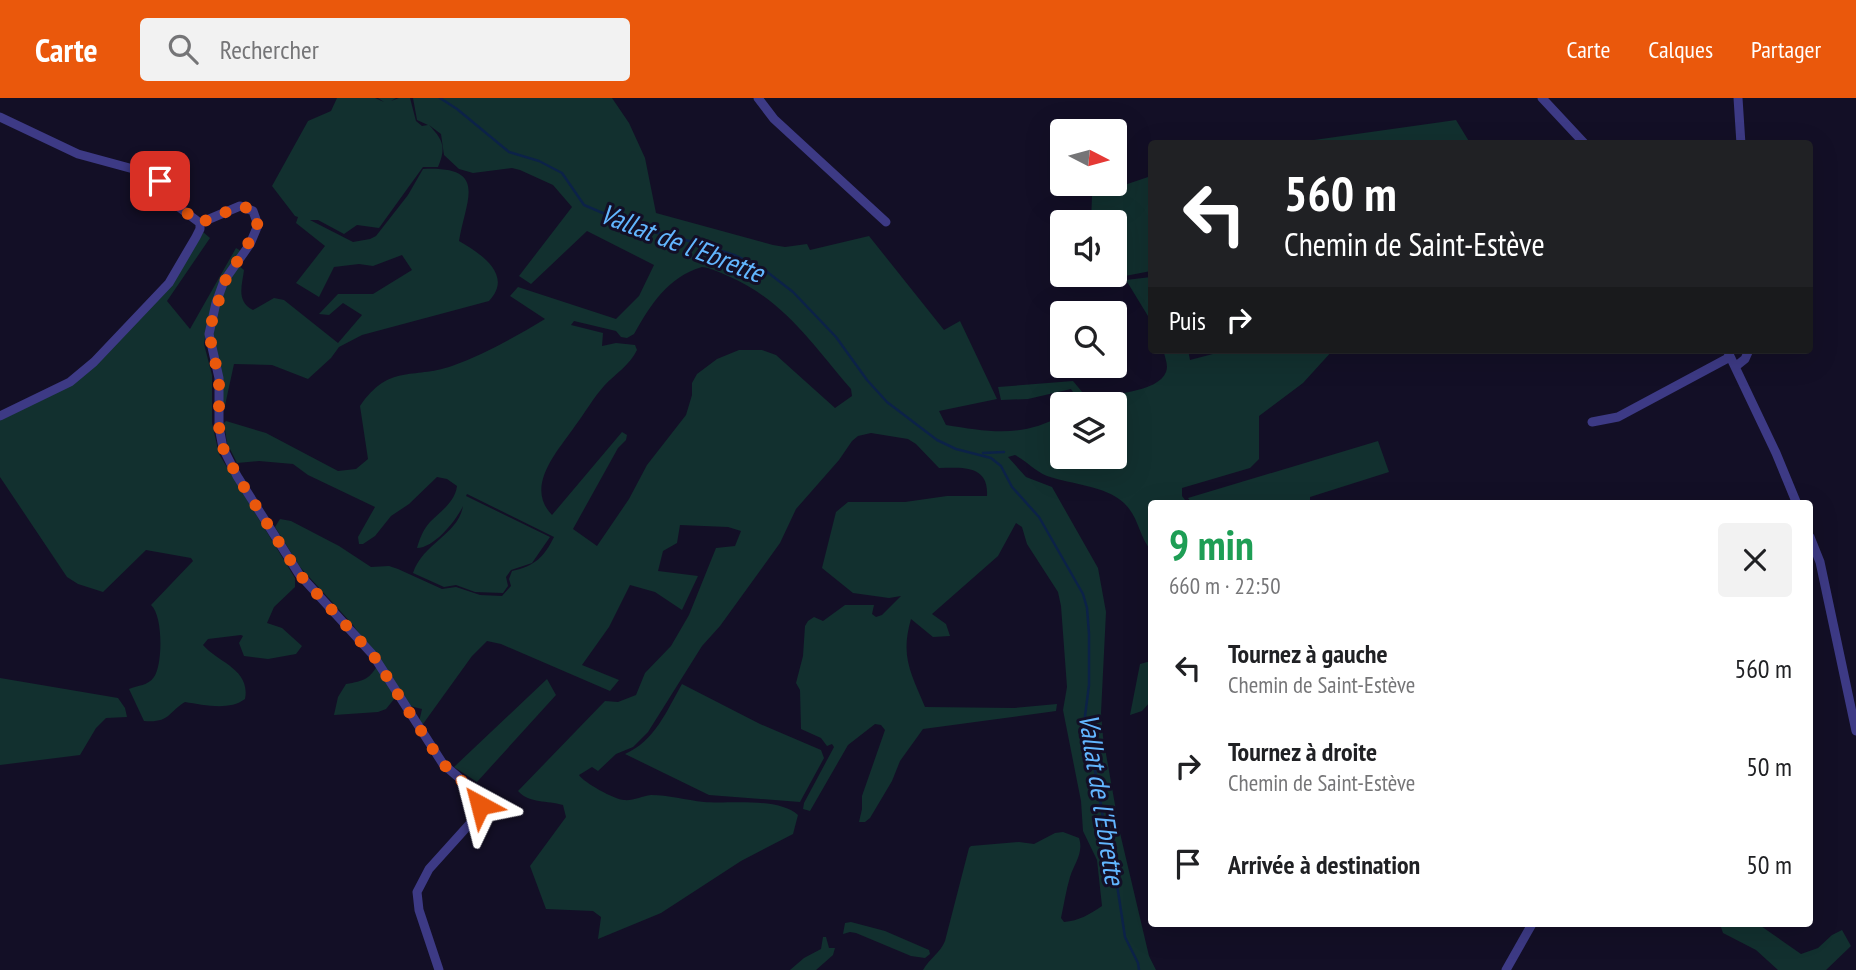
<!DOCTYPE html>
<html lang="fr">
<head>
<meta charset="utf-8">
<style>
  :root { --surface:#fff; --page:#f2f2f2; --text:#202124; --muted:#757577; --accent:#ea580c }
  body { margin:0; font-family:"PT Sans Narrow",sans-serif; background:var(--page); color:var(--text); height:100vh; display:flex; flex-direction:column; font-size:26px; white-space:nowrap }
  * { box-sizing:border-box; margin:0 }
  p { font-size:23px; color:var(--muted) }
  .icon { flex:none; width:38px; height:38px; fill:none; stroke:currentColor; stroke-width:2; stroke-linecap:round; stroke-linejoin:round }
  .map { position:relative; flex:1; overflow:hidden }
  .drawer { position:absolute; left:1148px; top:402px; width:665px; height:427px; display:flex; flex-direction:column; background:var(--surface); border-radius:7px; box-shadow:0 7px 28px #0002 }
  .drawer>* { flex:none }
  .top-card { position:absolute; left:1148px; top:42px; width:665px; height:214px; border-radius:7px; box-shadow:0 7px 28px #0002; background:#202124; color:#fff; overflow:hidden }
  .needle { width:46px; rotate:96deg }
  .tools { position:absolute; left:1050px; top:21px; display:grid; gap:14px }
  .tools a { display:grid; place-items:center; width:77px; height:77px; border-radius:7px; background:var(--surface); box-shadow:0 7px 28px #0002; font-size:35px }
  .pin { position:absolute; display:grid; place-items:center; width:60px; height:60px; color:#fff; margin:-30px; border-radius:14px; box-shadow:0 4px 10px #0006 }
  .me { position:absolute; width:77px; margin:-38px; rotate:322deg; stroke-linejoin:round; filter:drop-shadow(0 0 5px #0008) }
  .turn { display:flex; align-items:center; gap:24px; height:147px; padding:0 21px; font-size:32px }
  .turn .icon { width:91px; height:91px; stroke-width:2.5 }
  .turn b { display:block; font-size:49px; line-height:60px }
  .then { display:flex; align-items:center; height:66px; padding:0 21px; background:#0003; gap:14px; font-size:26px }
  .round { display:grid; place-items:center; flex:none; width:74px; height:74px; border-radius:7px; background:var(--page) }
  .headline { display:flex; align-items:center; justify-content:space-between; height:119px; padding:0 21px }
  h1 { font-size:42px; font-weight:600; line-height:52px; color:#1e9e55 }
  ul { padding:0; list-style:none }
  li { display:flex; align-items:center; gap:21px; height:98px; padding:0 21px }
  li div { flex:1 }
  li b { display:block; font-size:26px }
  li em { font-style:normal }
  header { display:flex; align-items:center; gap:42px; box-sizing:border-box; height:98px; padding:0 35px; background:var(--accent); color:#fff }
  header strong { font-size:33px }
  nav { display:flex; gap:38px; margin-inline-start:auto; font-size:24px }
  .search { width:490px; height:63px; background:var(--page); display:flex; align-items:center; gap:18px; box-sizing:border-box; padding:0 24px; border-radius:7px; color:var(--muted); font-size:26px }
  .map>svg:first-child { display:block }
  .green { fill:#12302f; fill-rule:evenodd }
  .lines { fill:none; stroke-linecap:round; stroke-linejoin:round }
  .stream { stroke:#0c2248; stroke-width:2.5 }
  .minor { stroke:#3d3a85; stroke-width:9 }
  .route { stroke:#ea580c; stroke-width:12; stroke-dasharray:0 21.6 }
  .labels { text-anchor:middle; stroke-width:6; stroke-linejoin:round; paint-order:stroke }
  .water-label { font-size:28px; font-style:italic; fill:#62b6ff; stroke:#130f26 }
</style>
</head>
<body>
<header>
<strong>Carte</strong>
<div class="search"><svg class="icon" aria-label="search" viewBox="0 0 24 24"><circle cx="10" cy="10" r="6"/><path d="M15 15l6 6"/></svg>Rechercher</div>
<nav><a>Carte</a><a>Calques</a><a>Partager</a></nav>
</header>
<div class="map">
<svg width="1856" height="872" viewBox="0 0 1856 872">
  <rect width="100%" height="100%" fill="#130f26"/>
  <path class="green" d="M 337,0 L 375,0 L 384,4 L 378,0 L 396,0 L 391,3 L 399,0 L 410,0 L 416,23 L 422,28 L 428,27 L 417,22 L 413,0 L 612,0 L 629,25 L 645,60 L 656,115 L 773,147 L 785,149 L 807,146 L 810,152 L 869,138 L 944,232 L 960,223 L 997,301 L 939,313 L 946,327 C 989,334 1023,340 1062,317 L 1062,359 L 1115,359 L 1115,306 L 1081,306 L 1071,291 L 1028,301 L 1001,302 L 998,289 L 1073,283 L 1088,301 C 1108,296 1158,295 1166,274 C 1169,266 1164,260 1164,252 L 1188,252 L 1190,262 L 1228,252 L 1333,252 L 1303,285 L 1259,318 L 1259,361 L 1250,370 L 1182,390 L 1182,398 L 1188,406 L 1152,406 L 1151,452 C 1139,439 1139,419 1124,405 C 1104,387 1073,387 1047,378 C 1035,373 1026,363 1015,357 L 1008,359 L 1026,379 L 1052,389 L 1098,470 L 1106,514 L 1101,615 L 1103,639 L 1120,735 L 1149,858 L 1156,872 L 923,872 C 930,860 940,855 945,843 L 969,750 L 971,748 L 1019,744 L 1034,746 L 1055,735 L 1063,734 L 1079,740 C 1084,755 1074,766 1070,779 C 1066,792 1064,806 1061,820 L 1064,824 C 1079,823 1090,816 1102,808 L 1097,762 L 1083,733 L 1081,703 L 1063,612 L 1067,589 L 1061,508 L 1058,494 L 1027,446 L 1022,429 L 1016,425 L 998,458 L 932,516 L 946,526 L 950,538 L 933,539 L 911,521 C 900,559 911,575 925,609 L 1014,610 L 1057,606 L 1056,613 L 923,631 L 900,663 L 892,683 L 870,720 L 865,724 L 859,724 L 862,711 L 862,698 L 885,632 L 881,627 L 875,626 L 848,647 L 810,713 L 803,711 L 804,705 L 834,649 L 832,646 L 827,648 L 821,640 L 801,631 L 800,592 L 796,585 L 803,558 L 805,528 L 808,523 L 814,519 L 823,523 L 845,507 L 874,507 L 872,516 L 876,519 L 882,517 L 901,498 L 889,500 L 853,495 L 822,470 L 836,414 L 848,404 L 905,404 L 947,398 L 987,398 C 989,366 961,370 939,370 L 916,346 L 908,341 L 871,335 L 858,338 L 852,343 L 839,362 L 796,411 L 780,445 L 720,528 L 702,548 L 648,634 L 633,649 L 616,656 L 598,673 L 592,669 L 579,677 C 583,684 615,702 624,702 C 633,703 642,698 651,697 C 668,697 686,702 704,704 C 729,706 778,699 798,717 L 793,736 L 741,763 L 661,815 L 598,841 L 601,819 L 593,813 L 546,811 L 530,768 L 566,719 L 563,707 C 547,702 530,706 518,693 L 605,603 L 618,604 L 636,597 L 645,575 L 671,548 L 689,517 L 716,450 L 735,448 L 741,433 L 728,429 L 680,427 L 677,445 L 663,453 L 658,473 L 698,478 L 682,512 L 655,494 L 630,487 L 609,529 L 582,567 L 619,582 L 610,593 L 501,546 L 487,543 L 472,558 L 423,626 L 419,624 L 422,611 L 410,608 L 399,595 L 386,611 L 378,614 L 334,617 L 338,599 L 346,586 C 364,583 370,581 379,565 L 353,527 L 300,469 L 275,429 L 280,421 L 291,423 L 339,448 L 371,469 L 389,468 L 398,471 L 442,491 L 456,489 L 480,497 L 502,498 L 511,488 L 509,481 L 512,473 C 535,468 544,459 554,439 L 467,396 L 466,398 L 550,439 L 532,465 L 511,472 L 506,479 L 508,488 L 503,495 L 475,494 L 456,487 L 444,489 L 413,475 C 423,445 458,437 463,408 C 456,423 434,450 417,450 C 420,440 423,432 430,424 C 441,413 455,404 457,388 L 447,381 L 437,379 L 409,406 L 391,418 L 375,438 L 363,446 L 359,446 L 358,439 L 375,409 L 308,377 L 293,366 L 259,363 L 237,365 L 227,345 L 224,325 L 226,323 L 266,335 L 338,373 L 356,371 L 368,361 L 360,308 C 390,265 411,282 452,268 C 485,256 515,239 545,221 L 510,198 L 518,189 L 616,221 L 639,198 L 654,167 L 587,133 L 531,186 L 519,178 L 572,109 L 553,87 L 520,72 L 512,70 L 473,75 L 459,71 L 444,57 L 441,36 L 429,27 C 442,41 447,48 438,69 L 423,69 L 379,130 L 357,127 L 344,136 L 318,122 L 310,122 L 353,144 L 370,141 L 376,138 L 408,97 L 423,71 C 489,68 466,101 459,143 C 480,155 514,177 489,203 L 362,237 L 339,249 L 331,260 L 308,281 L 272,267 L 234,266 L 224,312 L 221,310 L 210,237 L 225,184 L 239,168 L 244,172 C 242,188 236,203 253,212 L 274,200 L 284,202 L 338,245 L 362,217 L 343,205 L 329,217 L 319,216 L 338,196 L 373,196 L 412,172 L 402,157 L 373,168 L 359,166 L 334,169 L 319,199 L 296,185 L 325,148 L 296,125 L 298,119 L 295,118 L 272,88 L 308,23 L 331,13 ZM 702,169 C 711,170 719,174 728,178 C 784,202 812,246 851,291 L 852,298 L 835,310 L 776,257 L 762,252 L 739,252 L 717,261 L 697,276 L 692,285 L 692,297 L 686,317 L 647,367 L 629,401 L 597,448 L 573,431 L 618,350 L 626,342 L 627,337 L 622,334 L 552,417 C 524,388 558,353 575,328 C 585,315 593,300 604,288 C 615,276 630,267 637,252 L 635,247 L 616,245 L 602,248 L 603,235 L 571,227 L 574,223 L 616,233 L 621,239 L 627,240 L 634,236 C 651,206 668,179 702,169 Z
    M 1456,22 L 1470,45 L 1314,45 L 1314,42 Z
    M 1151,78 L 1151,173 L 1125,178 L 1115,162 L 1115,124 L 1091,124 L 1092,98 Z
    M 203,134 L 210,140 L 167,203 L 190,231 L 236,150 L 241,153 L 209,217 L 204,246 L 212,277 L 212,325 L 219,356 L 295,480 L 295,489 L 274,509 L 267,525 L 282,530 L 302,548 L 296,556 L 268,561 L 244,558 L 239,545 L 243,538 L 241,537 L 208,541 L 203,547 C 217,564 251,571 245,601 C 229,613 204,607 185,604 C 167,615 170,625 144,623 L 129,591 C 138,587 148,588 154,579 C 163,566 163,517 151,507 L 193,463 L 191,460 L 146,452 L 103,494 L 78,486 L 67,479 L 0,379 L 0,320 L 78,280 L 170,188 Z
    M 1151,179 L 1152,179 L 1151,223 L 1126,182 Z
    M 1378,343 L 1389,374 L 1310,399 L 1310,406 L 1192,406 L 1188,400 Z
    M 1151,563 L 1151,603 L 1142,613 L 1130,617 L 1140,566 Z
    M 0,580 L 118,600 L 125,610 L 127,619 L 106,620 L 96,630 L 80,657 L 0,667 Z
    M 547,581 L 556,597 L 477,684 L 454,669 Z
    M 682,586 L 760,626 L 821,652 L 824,660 L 800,704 L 709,697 L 625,656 C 655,643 667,612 682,586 Z
    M 851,824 L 885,833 L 929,852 L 930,856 L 925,860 L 911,858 L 856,835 L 850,834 L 843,836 L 845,825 Z
    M 1720,826 L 1758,826 L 1801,856 L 1818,850 L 1832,837 L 1842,832 L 1851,848 L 1826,872 L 1778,872 L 1756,852 L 1723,835 Z
    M 823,839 L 826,839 L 829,850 L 835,850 L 833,857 L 816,872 L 790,872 L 804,860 L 821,851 Z"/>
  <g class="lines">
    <path class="stream" d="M 440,0 L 457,11 L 509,54 L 539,63 L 562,75 L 584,107 L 638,130 L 697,145 L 734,157 L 762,170 L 793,194 L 836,239 L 867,282 L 887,304 L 937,342 L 956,351 L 991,360 L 1001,368 L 1012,389 L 1039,419 L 1083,496 L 1087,510 L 1089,536 L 1089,587 L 1085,618 L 1090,650 L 1097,682 L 1106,739 L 1114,767 L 1125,839 L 1138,865 L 1139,872
      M 983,355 L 1004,354"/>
    <path class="minor" d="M 758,0 L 774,21 L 886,124
      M 1542,0 L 1585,46
      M 1738,0 L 1741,46
      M 0,19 L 78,56 L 148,75 L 160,83 L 180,110 L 200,125
      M 200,125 L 240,108 L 253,113 L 258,127 L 250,146 L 224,183 L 216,205 L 209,236 L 219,280 L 219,329 L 223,350 L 237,378 L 299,476 L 373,557 L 443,666 L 471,690 L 479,701 L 480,707 L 475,720 L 429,771 L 417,794 L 419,812 L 439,872
      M 1727,252 L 1776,355 L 1797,406
      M 1735,269 L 1745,261 L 1749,252
      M 0,318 L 70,284 L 94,264 L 169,185 L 196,139 L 200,131 L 200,125
      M 1592,324 L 1618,319 L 1730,259
      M 1810,439 L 1820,464 L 1856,633
      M 1506,872 L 1532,826"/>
  </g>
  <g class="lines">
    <path class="route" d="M 160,83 L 180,110 L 200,125 L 240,108 C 254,110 260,120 256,133 L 225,183 L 211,226 L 211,246 L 219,280 L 219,329 L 223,350 L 237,378 L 299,476 L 373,557 L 432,650 L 449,673 L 471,690 L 479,701 L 480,707"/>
  </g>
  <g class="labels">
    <g class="water-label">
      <text transform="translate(682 145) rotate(21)" y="10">Vallat de l'Ebrette</text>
      <text transform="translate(1102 701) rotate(81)" y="10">Vallat de l'Ebrette</text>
    </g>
  </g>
</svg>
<div class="tools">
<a><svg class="needle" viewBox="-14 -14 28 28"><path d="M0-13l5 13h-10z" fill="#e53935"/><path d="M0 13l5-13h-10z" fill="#757577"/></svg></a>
<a><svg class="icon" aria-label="sound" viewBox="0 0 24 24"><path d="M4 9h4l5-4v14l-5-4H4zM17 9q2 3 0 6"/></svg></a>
<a><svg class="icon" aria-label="search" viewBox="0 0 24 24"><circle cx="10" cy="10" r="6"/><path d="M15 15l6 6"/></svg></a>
<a><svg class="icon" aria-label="layers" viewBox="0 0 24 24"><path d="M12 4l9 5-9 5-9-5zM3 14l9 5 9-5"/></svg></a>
</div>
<div class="pin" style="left:160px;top:83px;background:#d93025"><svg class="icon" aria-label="arrive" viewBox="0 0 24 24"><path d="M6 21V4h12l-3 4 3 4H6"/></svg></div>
<svg class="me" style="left:480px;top:707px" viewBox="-20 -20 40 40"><path d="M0-17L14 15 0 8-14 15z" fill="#ea580c" stroke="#fff" stroke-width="4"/></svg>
<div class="top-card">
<div class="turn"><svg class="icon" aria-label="left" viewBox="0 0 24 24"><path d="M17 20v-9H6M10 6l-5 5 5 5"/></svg><div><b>560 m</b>Chemin de Saint-Estève</div></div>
<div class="then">Puis<svg class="icon" aria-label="right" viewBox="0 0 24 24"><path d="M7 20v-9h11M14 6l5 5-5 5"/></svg></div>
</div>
<section class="drawer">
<div class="headline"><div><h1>9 min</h1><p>660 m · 22:50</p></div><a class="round"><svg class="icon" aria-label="close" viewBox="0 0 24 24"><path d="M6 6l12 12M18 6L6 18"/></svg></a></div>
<ul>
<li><svg class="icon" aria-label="left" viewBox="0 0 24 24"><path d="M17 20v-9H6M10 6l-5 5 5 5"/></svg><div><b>Tournez à gauche</b><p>Chemin de Saint-Estève</p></div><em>560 m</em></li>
<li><svg class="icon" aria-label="right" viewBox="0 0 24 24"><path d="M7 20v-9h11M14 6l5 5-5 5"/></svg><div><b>Tournez à droite</b><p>Chemin de Saint-Estève</p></div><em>50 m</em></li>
<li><svg class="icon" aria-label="arrive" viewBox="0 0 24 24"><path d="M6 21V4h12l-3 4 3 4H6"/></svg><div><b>Arrivée à destination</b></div><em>50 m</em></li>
</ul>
</section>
</div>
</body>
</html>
